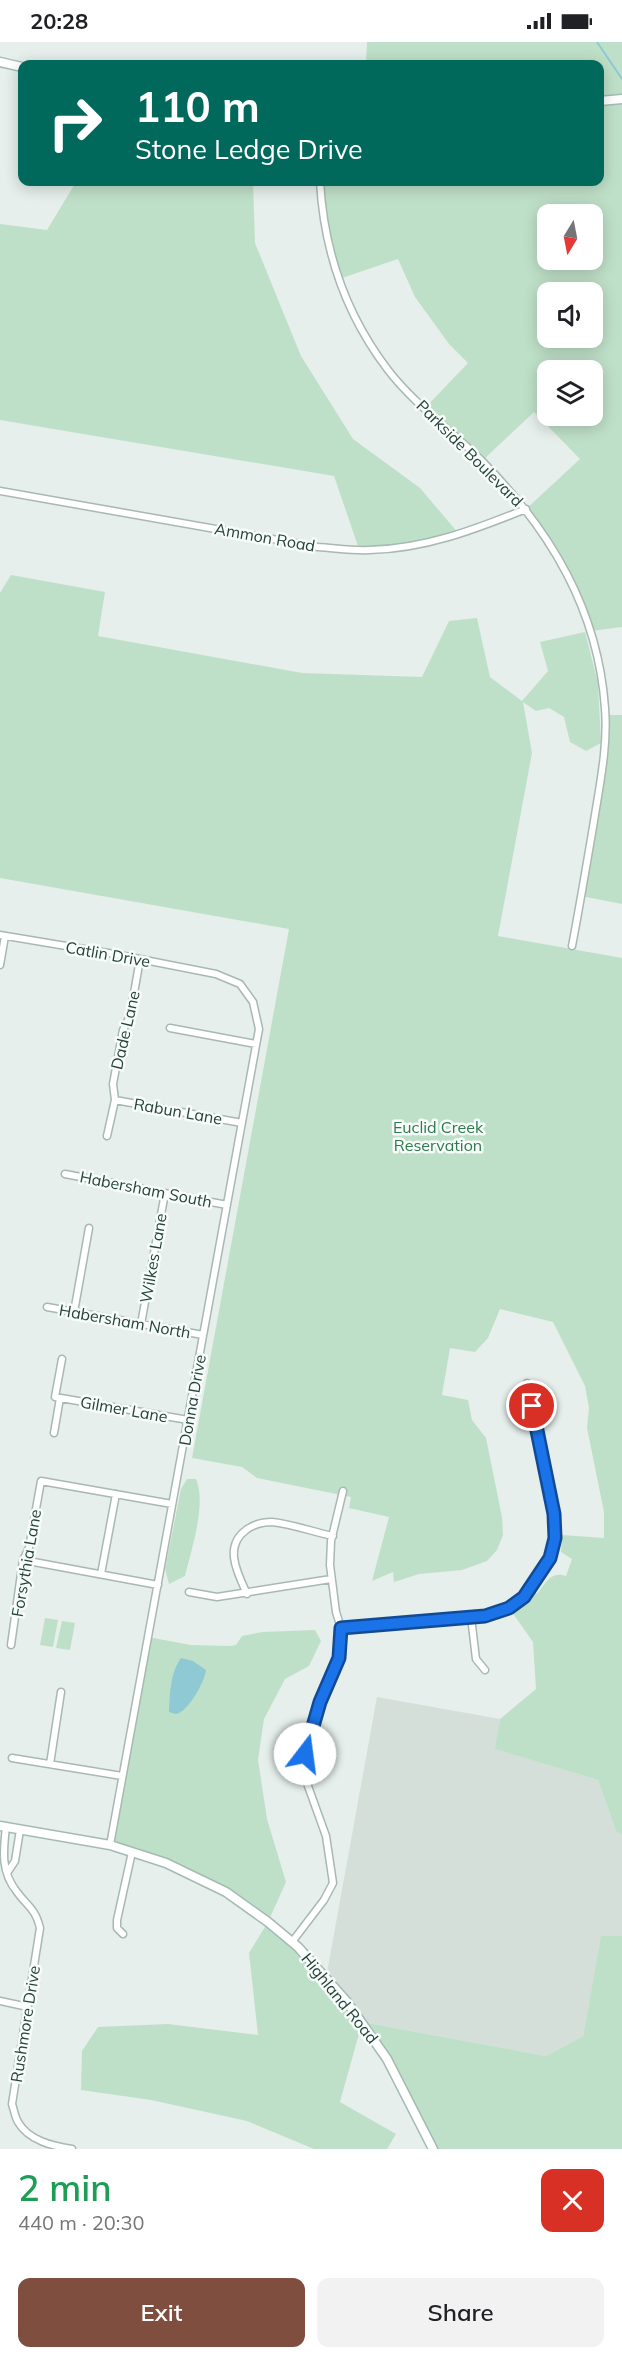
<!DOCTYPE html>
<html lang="en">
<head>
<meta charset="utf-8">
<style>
  :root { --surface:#fff; --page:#f2f2f2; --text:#202124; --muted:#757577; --accent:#7f4e3f }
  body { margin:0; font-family:Mulish,sans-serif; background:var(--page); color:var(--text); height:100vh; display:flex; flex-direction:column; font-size:22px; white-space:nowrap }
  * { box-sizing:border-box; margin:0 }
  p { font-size:20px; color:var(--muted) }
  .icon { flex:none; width:33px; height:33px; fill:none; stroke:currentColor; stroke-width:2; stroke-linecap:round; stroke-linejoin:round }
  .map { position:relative; height:2107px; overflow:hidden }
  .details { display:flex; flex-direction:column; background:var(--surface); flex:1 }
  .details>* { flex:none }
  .hud { position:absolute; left:18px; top:18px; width:586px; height:126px; border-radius:12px; box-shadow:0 3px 15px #0003; background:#00695c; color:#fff; overflow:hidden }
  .needle { width:39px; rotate:190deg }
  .tools { position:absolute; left:537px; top:162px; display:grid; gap:12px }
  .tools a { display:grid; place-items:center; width:66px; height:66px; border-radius:12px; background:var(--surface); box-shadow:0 3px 15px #0003; font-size:30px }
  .pin { position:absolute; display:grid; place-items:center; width:51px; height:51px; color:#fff; margin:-26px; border:3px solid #fff; border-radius:50%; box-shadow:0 2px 6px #0007 }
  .me { position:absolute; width:66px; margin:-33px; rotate:15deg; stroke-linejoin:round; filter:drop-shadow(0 0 4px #0008) }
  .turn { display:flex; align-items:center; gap:21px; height:126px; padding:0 18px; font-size:27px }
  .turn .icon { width:78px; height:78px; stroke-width:2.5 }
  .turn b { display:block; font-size:42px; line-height:51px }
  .round { display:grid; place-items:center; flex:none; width:63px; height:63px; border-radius:12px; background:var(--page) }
  .overview { display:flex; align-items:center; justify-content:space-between; height:102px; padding:0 18px }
  h1 { font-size:36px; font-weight:600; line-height:45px; color:#1e9e55 }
  .button { display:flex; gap:12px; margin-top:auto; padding:12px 18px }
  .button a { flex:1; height:69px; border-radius:12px; background:var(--accent); color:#fff; font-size:24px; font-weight:600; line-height:69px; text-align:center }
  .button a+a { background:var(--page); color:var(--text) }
  .status { display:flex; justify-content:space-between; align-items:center; height:42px; padding:0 30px; background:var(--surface); direction:ltr }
  .status svg { height:16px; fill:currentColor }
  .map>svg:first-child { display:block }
  .built { fill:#d4dfda }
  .green { fill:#bfe0c8; fill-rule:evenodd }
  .water { fill:#8ec9d4 }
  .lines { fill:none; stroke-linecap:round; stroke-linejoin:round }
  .stream { stroke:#8ec9d4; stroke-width:2 }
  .street-casing { stroke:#a8b8b2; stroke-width:9 }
  .secondary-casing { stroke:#a4bbb3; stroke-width:11 }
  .street { stroke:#fff; stroke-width:6 }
  .secondary { stroke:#fff; stroke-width:8 }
  .route-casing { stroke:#114b97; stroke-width:15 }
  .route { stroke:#1a73e8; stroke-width:10 }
  .labels { text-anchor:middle; stroke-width:5; stroke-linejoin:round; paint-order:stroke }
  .street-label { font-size:16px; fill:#24423a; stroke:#f7fbf9 }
  .park-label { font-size:16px; fill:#2d7a4b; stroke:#f7fbf9 }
</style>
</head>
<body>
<div class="status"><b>20:28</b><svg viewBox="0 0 49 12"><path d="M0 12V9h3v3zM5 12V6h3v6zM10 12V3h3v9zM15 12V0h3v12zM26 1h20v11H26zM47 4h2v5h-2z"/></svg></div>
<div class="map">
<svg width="622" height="2107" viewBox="0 0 622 2107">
  <rect width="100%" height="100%" fill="#e6efeb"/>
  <path class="built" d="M 377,1655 L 500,1677 L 496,1707 L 598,1738 L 616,1789 L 622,1793 L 622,1894 L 601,1895 L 583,1994 L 546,2014 L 362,1980 L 326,1936 Z"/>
  <path class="green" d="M 367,0 L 622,0 L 622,585 L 591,589 L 577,552 L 526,467 L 580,417 L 534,370 L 482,419 L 425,366 L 468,321 L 449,302 L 415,255 L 398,217 L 339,237 L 320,144 L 367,140 L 600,140 L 600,22 L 366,22 ZM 548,172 L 592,172 L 592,218 L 548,218 ZM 548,250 L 592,250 L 592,296 L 548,296 ZM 548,328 L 592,328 L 592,374 L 548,374 Z
    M 76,140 L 253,140 L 255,201 L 301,314 L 353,397 L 420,446 L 459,492 L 423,502 L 359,507 L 334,434 L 0,378 L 0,182 L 47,188 Z
    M 11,533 L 105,550 L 98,594 L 302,631 L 422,635 L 449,579 L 477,576 L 490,635 L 522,659 L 548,629 L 540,600 L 585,590 L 598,641 L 601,701 L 586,709 L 570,700 L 564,675 L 549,666 L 536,669 L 523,660 L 532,711 L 498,894 L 622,916 L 622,1793 L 616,1789 L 598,1738 L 495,1707 L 500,1677 L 536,1647 L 533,1600 L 509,1566 L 531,1546 L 537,1552 C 546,1541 550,1529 566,1534 L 572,1517 L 561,1510 L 562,1493 L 604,1496 L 604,1470 L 587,1386 L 589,1366 L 585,1344 L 553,1280 L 500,1267 L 488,1296 L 475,1310 L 450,1306 L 442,1353 L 468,1358 L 472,1378 L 486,1396 L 502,1475 L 503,1493 L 497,1508 L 487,1519 L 462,1528 L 419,1532 L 394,1540 L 393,1530 L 372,1539 L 389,1475 L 349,1466 L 351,1455 L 257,1436 L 242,1425 L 192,1416 L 289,887 L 0,836 L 0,551 Z
    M 605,673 L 622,673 L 622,862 L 581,854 L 606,710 Z
    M 187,1437 L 196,1437 C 207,1461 191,1509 185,1534 L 169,1542 L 165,1527 L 181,1447 Z
    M 45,1576 L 58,1578 L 53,1605 L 40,1603 Z
    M 62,1579 L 75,1581 L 70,1608 L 56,1606 Z
    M 315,1588 L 321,1599 L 309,1624 L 285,1637 L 264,1677 L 258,1718 L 267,1777 L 286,1840 L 268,1880 L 298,1905 L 362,1980 L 546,2014 L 583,1994 L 601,1894 L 622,1894 L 622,2107 L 433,2107 L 387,2017 L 362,1981 L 340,2060 L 396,2092 L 387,2107 L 314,2107 L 247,2079 L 151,2058 L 81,2048 L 82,2009 L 98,1985 L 168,1982 L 258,1993 L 249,1911 L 268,1880 L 226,1850 L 166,1821 L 110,1803 L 148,1595 L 191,1603 L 231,1604 L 236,1603 L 242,1594 L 262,1590 Z"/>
  <path class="water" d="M 181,1616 L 193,1619 L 206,1628 C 205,1639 190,1666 179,1671 C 175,1673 173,1671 169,1670 C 170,1652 170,1631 181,1616 Z"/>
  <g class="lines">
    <path class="stream" d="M 597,0 L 622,37"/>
    <g class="street-casing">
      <path id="street" d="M 320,140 C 324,208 346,273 388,328 C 415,363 452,389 483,420 C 551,489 598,568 605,666 C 608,704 600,741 594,779 C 587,820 580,862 572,904
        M 0,449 L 318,505 C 335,506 353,509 369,508 C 425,507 476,487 526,467
        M 0,893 L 114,912 L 216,932 L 240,942 L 253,960 L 259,987 L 110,1803
        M 0,923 L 5,894
        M 170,986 L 256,1002
        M 115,1058 L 242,1081
        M 107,1094 L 115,1058 L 113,1042 L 123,988 L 130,974 L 140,917
        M 65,1132 L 227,1163
        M 47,1265 L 203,1293
        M 74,1270 L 89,1186
        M 141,1282 L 165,1151
        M 62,1317 L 55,1355 L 188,1378
        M 54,1391 L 60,1356
        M 23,1518 L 158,1543
        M 101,1532 L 116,1452
        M 189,1550 L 217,1555 L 331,1537
        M 247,1552 C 238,1532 223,1505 246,1488 C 254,1482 262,1480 272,1480 C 292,1482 313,1490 333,1494
        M 471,1575 L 476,1617 L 485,1628
        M 341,1586 L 485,1574 L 509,1566 L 524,1555 L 531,1546 L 550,1516 L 555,1495 L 554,1472 L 527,1341
        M 11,1603 L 23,1518 L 29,1506 L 41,1439 L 172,1462
        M 12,1716 L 122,1734
        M 50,1722 L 61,1650
        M 6,1785 C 3,1810 1,1830 17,1850 C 28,1865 35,1866 40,1886 L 12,2062 C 14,2068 15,2075 18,2080 C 29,2099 53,2104 72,2107
        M 7,1831 L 15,1819 L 20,1788
        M 123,1892 L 117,1886 L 117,1878 L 132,1810
        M 292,1900 L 324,1858 L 333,1841 L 326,1794 L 304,1733 L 305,1712 L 310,1692 L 320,1660 L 339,1616 L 341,1586 L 336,1570 L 330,1523 L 331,1499 L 343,1449
        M 0,1959 L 28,1965"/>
    </g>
    <g class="secondary-casing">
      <path id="secondary" d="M 0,20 L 22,25
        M 600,59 L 622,57
        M 0,1784 L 110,1803 L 166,1821 L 226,1850 L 268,1880 L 298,1905 L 347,1960 L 387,2017 L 433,2107"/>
    </g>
    <use href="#street" class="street"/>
    <use href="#secondary" class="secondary"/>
  </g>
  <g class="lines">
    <g class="route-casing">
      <path id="route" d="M 305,1712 L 320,1660 L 339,1616 L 341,1586 L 485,1574 L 509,1566 L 524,1555 L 550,1516 L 555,1496 L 554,1472 L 532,1364"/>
    </g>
    <use href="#route" class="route"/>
  </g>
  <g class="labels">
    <g class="street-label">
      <text transform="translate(470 411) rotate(45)" y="6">Parkside Boulevard</text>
      <text transform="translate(265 495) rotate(10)" y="6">Ammon Road</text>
      <text transform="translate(108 912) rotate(10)" y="6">Catlin Drive</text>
      <text transform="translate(125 988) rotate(-77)" y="6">Dade Lane</text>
      <text transform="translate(178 1069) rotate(10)" y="6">Rabun Lane</text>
      <text transform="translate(146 1147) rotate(11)" y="6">Habersham South</text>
      <text transform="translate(153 1216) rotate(-80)" y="6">Wilkes Lane</text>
      <text transform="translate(125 1279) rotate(10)" y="6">Habersham North</text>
      <text transform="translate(192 1358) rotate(-80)" y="6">Donna Drive</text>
      <text transform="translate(124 1367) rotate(10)" y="6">Gilmer Lane</text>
      <text transform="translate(26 1521) rotate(-80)" y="6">Forsythia Lane</text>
      <text transform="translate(340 1956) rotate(51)" y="6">Highland Road</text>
      <text transform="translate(25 1982) rotate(-81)" y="6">Rushmore Drive</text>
    </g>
    <g class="park-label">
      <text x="438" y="1091">Euclid Creek<tspan x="438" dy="18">Reservation</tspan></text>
    </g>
  </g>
</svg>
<div class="tools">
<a><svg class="needle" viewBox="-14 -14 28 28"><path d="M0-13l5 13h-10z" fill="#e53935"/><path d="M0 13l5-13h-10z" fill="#757577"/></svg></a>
<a><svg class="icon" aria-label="sound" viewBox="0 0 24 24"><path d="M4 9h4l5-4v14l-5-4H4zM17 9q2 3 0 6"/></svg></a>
<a><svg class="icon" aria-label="layers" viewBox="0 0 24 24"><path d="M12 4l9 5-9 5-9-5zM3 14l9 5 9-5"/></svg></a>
</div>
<div class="pin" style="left:532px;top:1364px;background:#d93025"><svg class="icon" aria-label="arrive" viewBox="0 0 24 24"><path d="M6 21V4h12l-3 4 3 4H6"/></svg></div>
<svg class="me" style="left:305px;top:1712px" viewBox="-20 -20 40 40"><circle r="19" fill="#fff"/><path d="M0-13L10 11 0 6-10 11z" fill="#1a73e8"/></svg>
<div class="hud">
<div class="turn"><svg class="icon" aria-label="right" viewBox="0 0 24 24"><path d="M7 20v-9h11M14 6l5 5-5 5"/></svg><div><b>110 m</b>Stone Ledge Drive</div></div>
</div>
</div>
<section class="details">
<div class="overview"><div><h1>2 min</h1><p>440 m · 20:30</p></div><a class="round" style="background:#d93025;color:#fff"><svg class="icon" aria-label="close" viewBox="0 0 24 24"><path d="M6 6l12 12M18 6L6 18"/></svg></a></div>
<div class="button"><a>Exit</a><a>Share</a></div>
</section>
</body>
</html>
